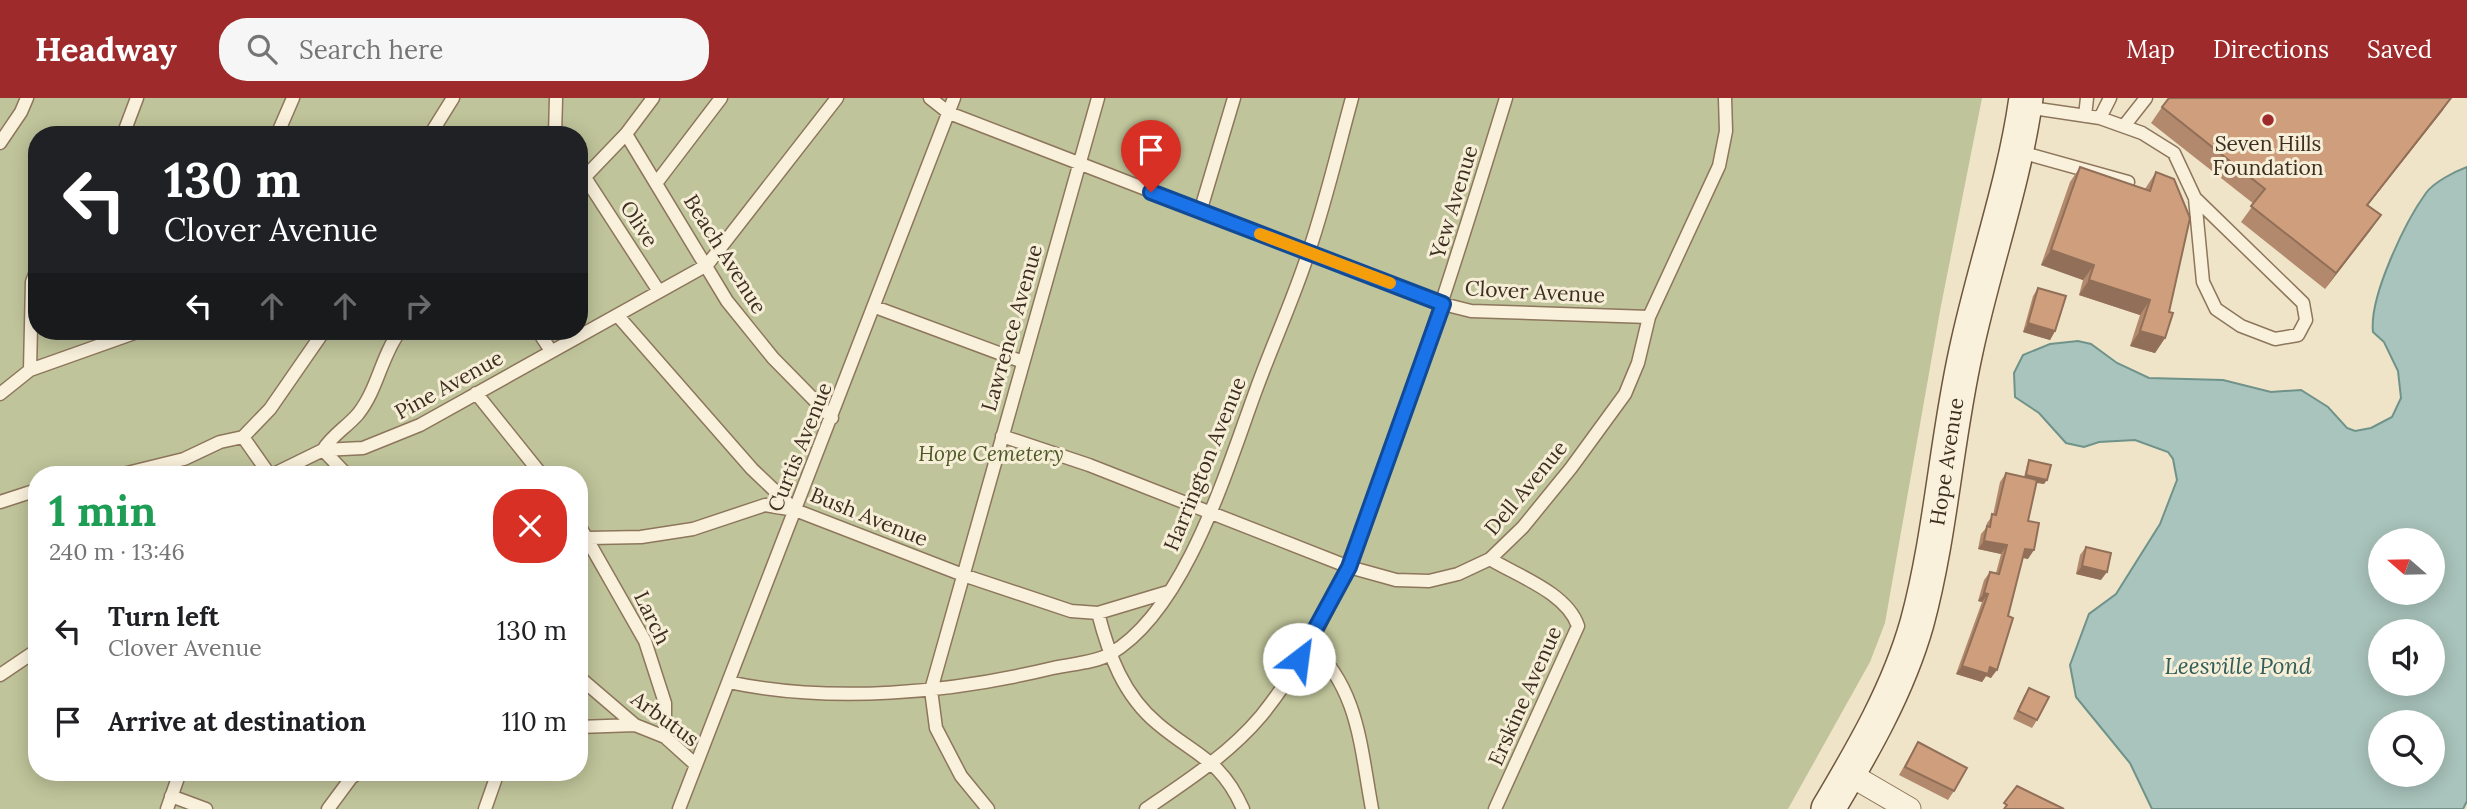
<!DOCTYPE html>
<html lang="en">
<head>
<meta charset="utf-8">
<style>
  :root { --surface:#fff; --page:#f6f6f6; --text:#202124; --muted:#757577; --accent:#9e2a2b }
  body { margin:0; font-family:Lora,serif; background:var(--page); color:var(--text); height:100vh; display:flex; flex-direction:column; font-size:26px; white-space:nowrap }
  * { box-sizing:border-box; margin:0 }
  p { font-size:23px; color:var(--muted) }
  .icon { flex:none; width:38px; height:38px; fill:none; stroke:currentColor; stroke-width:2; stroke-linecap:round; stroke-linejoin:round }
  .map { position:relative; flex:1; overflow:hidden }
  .sheet { position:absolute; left:28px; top:368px; width:560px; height:315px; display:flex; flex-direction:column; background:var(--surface); border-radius:28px; box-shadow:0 4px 18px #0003 }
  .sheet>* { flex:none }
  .hud { position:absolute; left:28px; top:28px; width:560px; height:214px; border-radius:28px; box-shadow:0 4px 18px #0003; background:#202124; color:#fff; overflow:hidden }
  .needle { width:46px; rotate:290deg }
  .controls { position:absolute; left:2368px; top:430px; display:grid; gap:14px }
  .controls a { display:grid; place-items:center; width:77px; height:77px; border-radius:50%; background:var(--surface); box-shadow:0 4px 18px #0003; font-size:35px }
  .pin { position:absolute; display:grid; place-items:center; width:60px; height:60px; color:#fff; margin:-72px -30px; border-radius:50% 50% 50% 0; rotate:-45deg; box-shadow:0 0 7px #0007 }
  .pin .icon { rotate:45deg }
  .me { position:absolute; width:77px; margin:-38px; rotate:30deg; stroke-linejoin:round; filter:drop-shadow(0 0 5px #0008) }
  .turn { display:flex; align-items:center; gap:24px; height:147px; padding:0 21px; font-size:32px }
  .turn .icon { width:91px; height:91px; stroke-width:2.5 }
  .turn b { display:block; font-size:49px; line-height:60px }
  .lanes { display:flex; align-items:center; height:66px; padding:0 21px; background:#0003; justify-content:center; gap:35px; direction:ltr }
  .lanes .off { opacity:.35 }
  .round { display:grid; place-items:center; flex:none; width:74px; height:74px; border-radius:28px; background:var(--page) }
  .overview { display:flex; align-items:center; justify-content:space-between; height:119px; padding:0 21px }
  h1 { font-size:42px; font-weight:700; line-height:52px; color:#1e9e55 }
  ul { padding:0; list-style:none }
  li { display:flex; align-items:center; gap:21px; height:91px; padding:0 21px }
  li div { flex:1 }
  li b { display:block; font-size:26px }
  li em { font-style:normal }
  header { display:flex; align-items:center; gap:42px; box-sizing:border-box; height:98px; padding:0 35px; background:var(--accent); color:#fff }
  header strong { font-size:33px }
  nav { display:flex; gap:38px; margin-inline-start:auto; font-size:24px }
  .search { width:490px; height:63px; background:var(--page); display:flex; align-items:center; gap:18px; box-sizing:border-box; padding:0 24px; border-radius:28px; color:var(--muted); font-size:26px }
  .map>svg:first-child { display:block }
  .cemetery { fill:#bfc49a; fill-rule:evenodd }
  .water { fill:#a9c4bc; stroke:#6f938a; stroke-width:2; fill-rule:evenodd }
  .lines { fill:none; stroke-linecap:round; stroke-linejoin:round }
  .lane-casing { stroke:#8d765c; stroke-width:15 }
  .street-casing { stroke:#8d765c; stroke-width:25 }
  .secondary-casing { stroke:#6f573f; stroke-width:36 }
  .lane { stroke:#faf1dc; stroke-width:12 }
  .street { stroke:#faf1dc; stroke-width:23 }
  .secondary { stroke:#faf1dc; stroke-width:33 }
  .wall { fill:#b2896c }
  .shaded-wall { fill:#916f58 }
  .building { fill:#cf9f7d; stroke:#916f58; stroke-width:2 }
  .route-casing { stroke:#114b97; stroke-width:18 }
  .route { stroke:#1a73e8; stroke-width:12 }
  .slow { stroke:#f59e0b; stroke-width:12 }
  .poi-dot { fill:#9e2a2b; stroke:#f7eed8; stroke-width:2.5 }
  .labels { text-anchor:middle; stroke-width:6; stroke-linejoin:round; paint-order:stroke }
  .poi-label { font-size:21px; fill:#3d2e20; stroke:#f7eed8 }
  .street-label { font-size:21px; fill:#3d2e20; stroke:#f7eed8 }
  .park-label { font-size:21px; font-style:italic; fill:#4d5a26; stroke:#f7eed8 }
  .water-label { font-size:23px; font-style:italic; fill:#2f5d5a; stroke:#f7eed8 }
</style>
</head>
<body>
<header>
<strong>Headway</strong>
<div class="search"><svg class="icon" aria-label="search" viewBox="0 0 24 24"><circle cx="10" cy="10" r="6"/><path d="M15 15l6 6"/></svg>Search here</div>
<nav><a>Map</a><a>Directions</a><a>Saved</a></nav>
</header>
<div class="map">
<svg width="2467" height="711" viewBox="0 0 2467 711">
  <rect width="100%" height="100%" fill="#f0e4c8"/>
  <path class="cemetery" d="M 0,0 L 1982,0 L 1940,213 L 1885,525 L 1870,564 L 1788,711 L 0,711 ZM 37,37 L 579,37 L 579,233 L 37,233 ZM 37,376 L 579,376 L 579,674 L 37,674 Z"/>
  <path class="water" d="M 2467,69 L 2467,703 L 2463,711 L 2152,711 L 2130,665 L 2076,599 L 2070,567 L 2089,516 L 2116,496 L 2160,426 L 2177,382 L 2173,361 L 2168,354 L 2135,342 L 2099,344 L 2084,349 L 2066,345 L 2039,315 L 2015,299 L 2014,275 L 2023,257 L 2050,246 L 2078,243 L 2091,246 L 2117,265 L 2149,280 L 2223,282 L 2271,294 L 2301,292 L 2328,309 L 2347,330 L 2355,333 L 2371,330 L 2392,319 L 2401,300 L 2398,273 L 2384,244 L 2373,234 C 2369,199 2405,124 2426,95 C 2434,84 2454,74 2467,69 ZM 2380,443 L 2432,443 L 2432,495 L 2380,495 ZM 2380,534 L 2432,534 L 2432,586 L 2380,586 ZM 2380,625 L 2432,625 L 2432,677 L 2380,677 Z"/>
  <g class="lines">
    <g class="lane-casing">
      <path id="lane" d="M 930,0 L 949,15 L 1443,206 L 1471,213 L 1649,219 L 1719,68 L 1726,33 L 1725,0
        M 2025,9 L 2100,20 L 2142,35 L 2174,55 L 2195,100 L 2203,184 L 2216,211 L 2241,228 L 2275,241 L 2298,237 L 2306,222 L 2303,205 L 2195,100
        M 2085,18 L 2087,0
        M 2100,20 L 2110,0
        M 2124,28 L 2146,0
        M 626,36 L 727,203 L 773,260 L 832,320
        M 123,37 L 137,0
        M 277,37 L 293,0
        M 430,37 L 453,0
        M 555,37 L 556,0
        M 0,45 L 21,14 L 27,0
        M 2017,53 L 2128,84
        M 586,81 L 658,192
        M 580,84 L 626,36 L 653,0
        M 657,84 L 721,0
        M 1200,114 L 1234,0
        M 875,209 L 1023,264
        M 618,218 L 752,371 L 795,412 L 963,477 L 1071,513 L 1098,515 L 1168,494
        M 538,233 L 551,253
        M 30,272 L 32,184 L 37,171
        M 476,295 L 541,376
        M 0,296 L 30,272 L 140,233
        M 1002,338 L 1089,367 L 1349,469 L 1396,482 L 1429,483 L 1458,476 L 1490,461 L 1523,429 L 1571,370 L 1625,296 L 1638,265 L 1649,219
        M 243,339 L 269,376
        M 123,376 L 184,361 L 220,344 L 243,339 L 270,311 L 324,233
        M 274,376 L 323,352 L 363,350 L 420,327 L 707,167 L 837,0
        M 346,376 L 323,352 C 332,337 347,329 358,316 C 378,291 381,258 400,233
        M 0,404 L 37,392
        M 579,427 L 645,543 L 665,605 L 665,639
        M 589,440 L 641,439 L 693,431 L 765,407 L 795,412
        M 1490,461 C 1518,478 1567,495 1578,528 L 1495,711
        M 1098,515 C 1109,557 1123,597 1158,626 C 1196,658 1221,661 1243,711
        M 1309,545 C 1359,591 1360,647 1372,711
        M 0,577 L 37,552
        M 579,579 L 635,627 L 665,639 L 696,667
        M 728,584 C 833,606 949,595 1053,570 C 1070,566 1095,565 1110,556 C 1186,512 1227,370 1256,292 C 1273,245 1294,200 1309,153 C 1326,103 1338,51 1352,0
        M 579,629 L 635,627
        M 171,698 L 206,711
        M 167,711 L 180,674
        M 328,711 L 351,680 L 359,674
        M 485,711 L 498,674
        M 679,711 L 954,0
        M 988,711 L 961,678 L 936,630 L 931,592 L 1098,0
        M 1146,711 C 1187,683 1229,656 1261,618 C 1325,539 1359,442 1392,348 C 1434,233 1470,117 1506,0"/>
    </g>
    <g class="street-casing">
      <path id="street" d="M 1849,676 L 1909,711"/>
    </g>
    <g class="secondary-casing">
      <g id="secondary">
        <path id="s1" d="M 1828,711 C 1863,652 1898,592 1917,525 C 1941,436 1946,343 1966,253 C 1984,168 2014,86 2026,0"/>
      </g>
    </g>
    <use href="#lane" class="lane"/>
    <use href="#street" class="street"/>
    <use href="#secondary" class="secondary"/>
  </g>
  <path class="wall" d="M 2162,9 L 2443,12 L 2368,107 L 2381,117 L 2325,191 L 2241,124 L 2254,106 L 2151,25 Z
    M 2080,69 L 2145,91 L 2156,74 L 2169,214 L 2165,240 L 2155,255 L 2130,248 L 2140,217 L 2079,197 L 2083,182 L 2041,167 L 2070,84 Z
    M 2038,190 L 2055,233 L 2050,242 L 2023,234 L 2033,198 Z
    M 2029,362 L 2044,386 L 2036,385 L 2028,423 L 2028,461 L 2023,460 L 1991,580 L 1986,578 L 1982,584 L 1956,576 L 1982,504 L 1978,503 L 1984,482 L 1990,474 L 1996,475 L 2001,456 L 1978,451 L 1981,436 L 1986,430 L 1987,425 L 1993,417 L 2000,384 L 2006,375 L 2024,379 L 2027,367 Z
    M 2086,449 L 2101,482 L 2076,476 L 2080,457 Z
    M 2029,590 L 2037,622 L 2032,630 L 2013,621 L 2024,598 Z
    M 1918,644 L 1954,693 L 1948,702 L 1899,677 Z"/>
  <path class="shaded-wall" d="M 2451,0 L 2443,12 L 2356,122 L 2367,107 Z
    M 2381,117 L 2370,133 L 2325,191 L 2336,175 Z
    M 2051,152 L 2094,167 L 2083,182 L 2041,167 Z
    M 2089,182 L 2150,202 L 2140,217 L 2079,197 Z
    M 2028,225 L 2055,233 L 2050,242 L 2023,234 Z
    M 2140,233 L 2165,240 L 2155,255 L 2130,248 Z
    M 2026,377 L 2047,382 L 2044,386 L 2023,381 Z
    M 1984,443 L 2007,447 L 2001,456 L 1978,451 Z
    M 2025,451 L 2034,452 L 2028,461 L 2020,459 Z
    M 2082,468 L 2107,474 L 2101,482 L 2076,476 Z
    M 1984,495 L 1988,496 L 1982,504 L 1978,503 Z
    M 1962,568 L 1990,569 L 1997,572 L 1991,580 L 1986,578 L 1982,584 L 1956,576 Z"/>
  <path class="building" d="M 2169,0 L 2451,0 L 2367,107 L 2381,117 L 2336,175 L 2251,108 L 2265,91 L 2162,9 Z
    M 2080,69 L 2150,93 L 2156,74 L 2174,81 L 2190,120 L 2169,214 L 2173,215 L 2165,240 L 2140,233 L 2150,202 L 2089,182 L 2094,167 L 2051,152 Z
    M 2038,190 L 2066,198 L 2055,233 L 2028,225 Z
    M 2029,362 L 2051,367 L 2047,382 L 2026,377 Z
    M 2006,375 L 2037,382 L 2028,423 L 2039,425 L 2034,452 L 2025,451 L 2008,518 L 2013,520 L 1997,572 L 1990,569 L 1988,576 L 1962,568 L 1988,496 L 1984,495 L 1990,474 L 1999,476 L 2007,447 L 1984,443 L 1987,428 L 1990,429 L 1992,416 L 1996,417 Z
    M 2086,449 L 2111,455 L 2107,474 L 2082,468 Z
    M 2029,590 L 2049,599 L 2037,622 L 2018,613 Z
    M 1918,644 L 1967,670 L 1954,693 L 1905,669 Z
    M 2017,688 L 2064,711 L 2004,711 L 2007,707 L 2004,705 Z"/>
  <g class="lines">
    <g class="route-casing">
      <path id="route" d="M 1151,94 L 1443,206 L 1349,469 L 1299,561"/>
    </g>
    <use href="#route" class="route"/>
    <path class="slow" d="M 1260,136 L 1390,185"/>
  </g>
  <circle class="poi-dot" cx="2268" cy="22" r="7"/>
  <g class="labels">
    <g class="poi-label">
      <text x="2268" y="53">Seven Hills<tspan x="2268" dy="24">Foundation</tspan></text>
    </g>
    <g class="street-label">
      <text transform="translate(1454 104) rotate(-73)" y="7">Yew Avenue</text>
      <text transform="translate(639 126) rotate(57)" y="7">Olive</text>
      <text transform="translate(725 156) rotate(58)" y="7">Beach Avenue</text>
      <text transform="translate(1535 194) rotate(3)" y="7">Clover Avenue</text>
      <text transform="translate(1012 230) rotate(-74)" y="7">Lawrence Avenue</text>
      <text transform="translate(449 287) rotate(-29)" y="7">Pine Avenue</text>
      <text transform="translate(800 349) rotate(-68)" y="7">Curtis Avenue</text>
      <text dy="7" stroke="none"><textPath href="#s1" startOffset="371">Hope Avenue</textPath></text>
      <text transform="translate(1205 366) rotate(-68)" y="7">Harrington Avenue</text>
      <text transform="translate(1526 390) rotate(-50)" y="7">Dell Avenue</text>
      <text transform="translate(869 419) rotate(22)" y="7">Bush Avenue</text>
      <text transform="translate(652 520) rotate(64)" y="7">Larch</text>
      <text transform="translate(1525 598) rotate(-66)" y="7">Erskine Avenue</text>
      <text transform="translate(665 621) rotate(36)" y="7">Arbutus</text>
    </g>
    <g class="park-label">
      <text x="991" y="363">Hope Cemetery</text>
    </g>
    <g class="water-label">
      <text x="2238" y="576">Leesville Pond</text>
    </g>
  </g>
</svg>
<div class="controls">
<a><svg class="needle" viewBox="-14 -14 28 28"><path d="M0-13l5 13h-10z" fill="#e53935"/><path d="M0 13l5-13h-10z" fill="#757577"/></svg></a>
<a><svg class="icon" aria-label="sound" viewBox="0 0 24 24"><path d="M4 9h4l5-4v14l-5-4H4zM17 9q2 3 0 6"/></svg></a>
<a><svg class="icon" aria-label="search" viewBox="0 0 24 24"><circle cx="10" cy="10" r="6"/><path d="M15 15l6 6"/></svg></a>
</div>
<div class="pin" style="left:1151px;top:94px;background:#d93025"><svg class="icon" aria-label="arrive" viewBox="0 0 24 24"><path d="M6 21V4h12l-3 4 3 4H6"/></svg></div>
<svg class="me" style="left:1299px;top:561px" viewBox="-20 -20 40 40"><circle r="19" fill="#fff"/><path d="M0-13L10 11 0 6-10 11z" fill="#1a73e8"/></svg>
<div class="hud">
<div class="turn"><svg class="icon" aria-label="left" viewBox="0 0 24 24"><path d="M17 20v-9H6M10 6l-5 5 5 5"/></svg><div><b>130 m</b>Clover Avenue</div></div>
<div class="lanes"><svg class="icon" aria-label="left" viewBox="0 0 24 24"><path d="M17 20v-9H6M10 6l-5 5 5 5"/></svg><svg class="icon off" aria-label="ahead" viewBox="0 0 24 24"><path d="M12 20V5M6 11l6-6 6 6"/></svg><svg class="icon off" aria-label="ahead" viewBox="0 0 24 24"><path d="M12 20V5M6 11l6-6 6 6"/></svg><svg class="icon off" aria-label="right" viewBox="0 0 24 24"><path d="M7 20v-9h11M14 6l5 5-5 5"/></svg></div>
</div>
<section class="sheet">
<div class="overview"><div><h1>1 min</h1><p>240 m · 13:46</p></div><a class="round" style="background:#d93025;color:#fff"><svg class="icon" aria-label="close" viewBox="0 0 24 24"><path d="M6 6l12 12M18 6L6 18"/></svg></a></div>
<ul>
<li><svg class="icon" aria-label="left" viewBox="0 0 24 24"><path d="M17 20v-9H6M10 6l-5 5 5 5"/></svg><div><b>Turn left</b><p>Clover Avenue</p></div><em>130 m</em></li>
<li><svg class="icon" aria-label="arrive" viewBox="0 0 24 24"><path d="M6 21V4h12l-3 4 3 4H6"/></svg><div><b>Arrive at destination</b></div><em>110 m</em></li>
</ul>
</section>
</div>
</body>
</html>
